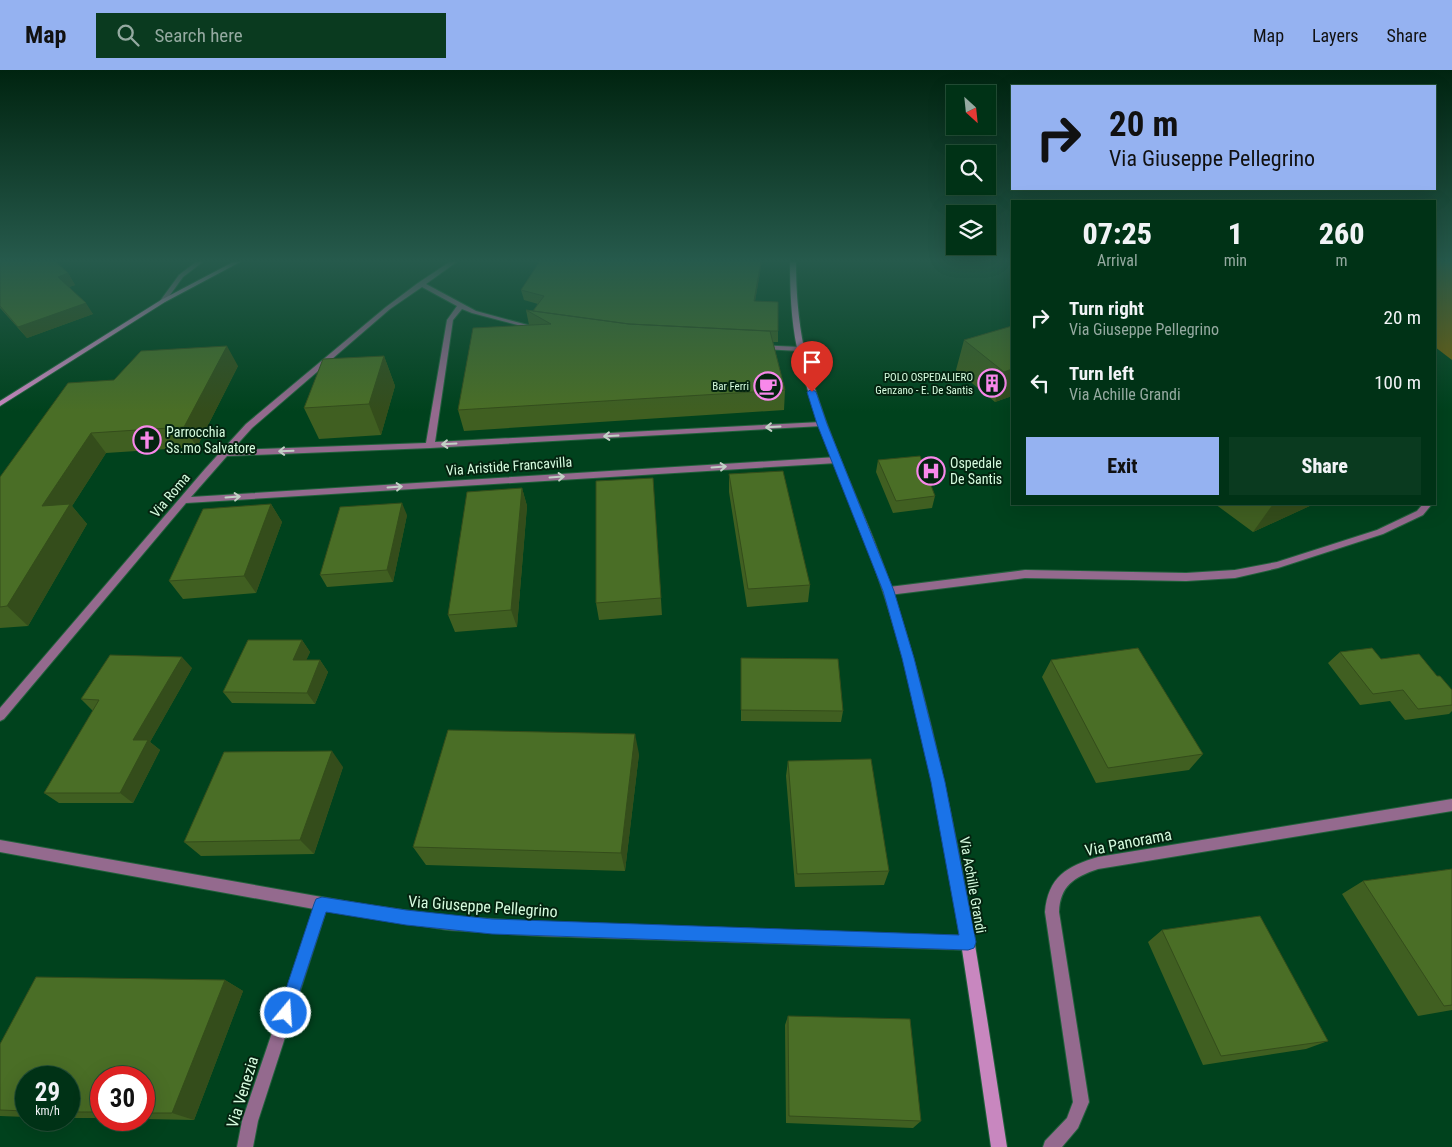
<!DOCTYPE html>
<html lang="en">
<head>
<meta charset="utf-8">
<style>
  :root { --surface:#003216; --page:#0a3a1f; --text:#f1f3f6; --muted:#95aaa1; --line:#224d35; --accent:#95b2f1 }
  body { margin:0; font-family:"Roboto Condensed",sans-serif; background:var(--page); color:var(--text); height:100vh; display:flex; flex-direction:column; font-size:19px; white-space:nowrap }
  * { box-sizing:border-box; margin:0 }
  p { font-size:16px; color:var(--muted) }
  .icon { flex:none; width:28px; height:28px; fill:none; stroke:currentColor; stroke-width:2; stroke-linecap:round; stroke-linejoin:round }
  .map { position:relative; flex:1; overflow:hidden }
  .drawer { position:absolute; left:1011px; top:130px; width:425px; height:305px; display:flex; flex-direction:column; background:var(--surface); border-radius:0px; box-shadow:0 5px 20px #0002,0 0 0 1px var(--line) }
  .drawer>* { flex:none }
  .banner { position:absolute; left:1011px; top:15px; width:425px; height:105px; border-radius:0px; box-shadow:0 5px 20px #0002,0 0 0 1px var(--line); background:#95b2f1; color:#111; overflow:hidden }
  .needle { width:32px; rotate:153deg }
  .fabs { position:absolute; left:946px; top:15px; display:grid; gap:10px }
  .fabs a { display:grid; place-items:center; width:50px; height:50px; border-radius:0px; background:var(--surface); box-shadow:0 5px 20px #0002,0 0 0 1px var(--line); font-size:25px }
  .speed { position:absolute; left:15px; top:996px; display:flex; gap:10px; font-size:25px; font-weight:700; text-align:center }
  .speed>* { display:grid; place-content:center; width:65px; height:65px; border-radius:50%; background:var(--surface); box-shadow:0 5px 20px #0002,0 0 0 1px var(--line); line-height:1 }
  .speed small { font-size:12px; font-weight:400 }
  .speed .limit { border:8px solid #d22; background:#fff; color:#111 }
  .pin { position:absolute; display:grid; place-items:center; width:42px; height:42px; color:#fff; margin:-51px -21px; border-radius:50% 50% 50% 0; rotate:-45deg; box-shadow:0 0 5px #0007 }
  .pin .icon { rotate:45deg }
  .me { position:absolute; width:55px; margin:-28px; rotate:18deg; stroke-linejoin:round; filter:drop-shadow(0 0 4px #0008) }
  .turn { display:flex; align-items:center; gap:18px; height:105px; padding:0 15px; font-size:22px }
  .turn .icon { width:65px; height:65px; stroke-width:2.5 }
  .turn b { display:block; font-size:35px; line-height:42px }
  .eta { display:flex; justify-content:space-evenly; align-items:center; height:85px; text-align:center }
  .eta b { font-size:30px; font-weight:800; line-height:35px }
  .button { display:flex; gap:10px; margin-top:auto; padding:10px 15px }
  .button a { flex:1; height:58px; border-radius:0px; background:var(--accent); color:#111; font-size:20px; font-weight:800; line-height:58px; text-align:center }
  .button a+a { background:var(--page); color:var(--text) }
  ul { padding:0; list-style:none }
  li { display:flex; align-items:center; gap:15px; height:65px; padding:0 15px }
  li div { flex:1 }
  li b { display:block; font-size:19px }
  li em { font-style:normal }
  header { display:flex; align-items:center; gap:30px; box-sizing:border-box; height:70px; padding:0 25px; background:var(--accent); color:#111 }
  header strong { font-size:24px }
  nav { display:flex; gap:28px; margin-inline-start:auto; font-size:18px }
  .search { width:350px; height:45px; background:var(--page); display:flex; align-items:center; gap:12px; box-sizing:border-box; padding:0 18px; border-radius:0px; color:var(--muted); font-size:19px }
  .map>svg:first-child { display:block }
  .forest { fill:#796106 }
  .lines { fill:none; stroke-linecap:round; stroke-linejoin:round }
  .lane-casing { stroke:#22603c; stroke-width:2 }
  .street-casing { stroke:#22603c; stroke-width:2 }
  .secondary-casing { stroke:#22603c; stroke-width:2 }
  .lane { fill:#946a8e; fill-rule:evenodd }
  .street { fill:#946a8e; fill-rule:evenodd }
  .secondary { fill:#c887bf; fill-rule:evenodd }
  .wall { fill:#405f21 }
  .shaded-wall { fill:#344d1b }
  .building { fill:#4a6e26; stroke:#344d1b }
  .oneway { stroke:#c2d0c6 }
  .route { fill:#1a73e8; stroke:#114b97 }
  .labels { text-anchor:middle; stroke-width:4; stroke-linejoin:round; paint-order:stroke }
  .far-poi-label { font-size:11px; fill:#d5fbde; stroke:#042410; text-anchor:end }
  .poi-label { font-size:14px; fill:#d5fbde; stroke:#042410; text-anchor:start }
  .street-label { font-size:14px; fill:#d5fbde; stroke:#042410 }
  .near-street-label { font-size:16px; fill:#d5fbde; stroke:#042410 }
</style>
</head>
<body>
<header>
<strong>Map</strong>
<div class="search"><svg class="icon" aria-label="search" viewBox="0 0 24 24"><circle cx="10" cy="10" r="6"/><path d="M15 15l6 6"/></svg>Search here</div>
<nav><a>Map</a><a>Layers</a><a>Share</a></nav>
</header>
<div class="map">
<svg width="1452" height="1077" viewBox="0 0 1452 1077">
  <rect width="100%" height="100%" fill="#00421d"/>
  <path class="forest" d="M 1435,191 L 1452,191 L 1452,290 L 1435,277 Z"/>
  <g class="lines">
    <g class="lane-casing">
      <path id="lane" d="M 1423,434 L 1432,434 L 1423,445 L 1383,464 L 1278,498 L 1235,508 L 1186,511 L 1025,508 L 889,525 L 884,521 L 889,517 L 1025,500 L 1186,503 L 1235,500 L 1277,492 L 1377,460 L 1417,441 Z"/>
    </g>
    <g class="street-casing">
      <path id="street" d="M 197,191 L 204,191 L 183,207 L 165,232 L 161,232 L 160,231 L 179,205 Z
        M 451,191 L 458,191 L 426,214 L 476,241 L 539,258 L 533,259 L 472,243 L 462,239 L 453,250 L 435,372 L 822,352 L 826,354 L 822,356 L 430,378 L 227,386 L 191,427 L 837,387 L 841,390 L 837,393 L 186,433 L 4,649 L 0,651 L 0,638 L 205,399 L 246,354 L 386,237 L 418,213 ZM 422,217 L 457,236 L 447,250 L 426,373 L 232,380 L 252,358 L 390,239 Z
        M 758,275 L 800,277 L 804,279 L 800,281 L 761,279 L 758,279 Z
        M 1452,729 L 1452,741 L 1098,799 C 1074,807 1060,816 1059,842 L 1089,1032 L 1078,1058 L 1062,1077 L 1043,1077 L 1045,1071 L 1067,1048 L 1073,1032 L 1045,842 C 1048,807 1067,796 1098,787 Z
        M 0,770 L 367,835 L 448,846 L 540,852 L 968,866 L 973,868 L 975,873 L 973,878 L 968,880 L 540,866 L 448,860 L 326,841 L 258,1051 L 253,1077 L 237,1077 L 242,1051 L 314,839 L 0,782 Z"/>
    </g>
    <g class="secondary-casing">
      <path id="secondary" d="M 235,191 L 242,191 L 165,232 L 0,336 L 0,331 L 161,230 Z
        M 790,191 L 796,191 C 796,220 798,249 804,278 C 816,332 838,383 859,434 C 877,476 893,519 906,563 C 956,731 980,904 1007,1077 L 991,1077 C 966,905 944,731 896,563 C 883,519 868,476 850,434 C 830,383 808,332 797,278 C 791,249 790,220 790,191 Z"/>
    </g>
    <use href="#lane" class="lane"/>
    <use href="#street" class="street"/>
    <use href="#secondary" class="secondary"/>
  </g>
  <path class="wall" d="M 0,191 L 56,192 L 68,203 L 75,215 L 69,217 L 93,244 L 27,268 L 0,238 Z
    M 540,191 L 762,191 L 755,231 L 778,261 L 778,272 L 773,272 L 785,320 L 784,340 L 464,361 L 458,340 L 529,255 L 526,240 L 533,241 L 538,234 L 524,230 L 521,220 Z
    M 1012,256 L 1012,326 L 995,332 L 956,300 L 964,270 Z
    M 384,286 L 395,316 L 381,365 L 319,369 L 304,338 Z
    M 238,296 L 197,377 L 106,383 L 72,436 L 87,454 L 28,556 L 0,558 L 0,407 L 114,310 Z
    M 878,390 L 935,426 L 932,438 L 893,443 L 876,402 Z
    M 729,404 L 810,515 L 808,532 L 747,537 L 729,422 Z
    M 522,418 L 527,436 L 517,557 L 455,562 L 448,545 Z
    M 654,425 L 662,545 L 599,550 L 596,533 Z
    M 271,434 L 282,452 L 256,523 L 183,529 L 169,511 Z
    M 1215,434 L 1314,434 L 1253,462 Z
    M 407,445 L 393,512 L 327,517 L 320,505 Z
    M 302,570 L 310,582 L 306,590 L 320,590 L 328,602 L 315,634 L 232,633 L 223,622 Z
    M 1340,582 L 1381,589 L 1437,606 L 1452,620 L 1452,641 L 1449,644 L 1405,650 L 1390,631 L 1360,635 L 1328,593 Z
    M 1051,590 L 1203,684 L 1189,700 L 1096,713 L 1042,607 Z
    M 192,598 L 150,672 L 160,680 L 133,733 L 59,733 L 44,723 L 93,641 L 81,629 Z
    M 741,599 L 843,641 L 841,652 L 741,651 Z
    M 639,684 L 625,801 L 426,795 L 413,777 Z
    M 788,691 L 889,801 L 884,815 L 795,817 L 786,706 Z
    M 343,697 L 314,784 L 201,786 L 184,772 Z
    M 1452,799 L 1452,940 L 1418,946 L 1342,824 L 1363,811 Z
    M 1162,860 L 1328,971 L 1306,979 L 1203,995 L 1148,872 Z
    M 225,910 L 243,921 L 194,1050 L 144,1049 L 144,1008 L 101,1008 L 101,1048 L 69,1048 L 69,1008 L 26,1008 L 26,1047 L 0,1046 L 0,974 Z
    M 788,946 L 921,1051 L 913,1058 L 786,1053 L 785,955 Z"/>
  <path class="shaded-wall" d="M 761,191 L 762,191 L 753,242 L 754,231 Z
    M 68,203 L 75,215 L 66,218 L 58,207 Z
    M 86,233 L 93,244 L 27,268 L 18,257 Z
    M 227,276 L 238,296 L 197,377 L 184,357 Z
    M 384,286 L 395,316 L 381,365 L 369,334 Z
    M 1012,299 L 1012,326 L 995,332 L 1004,302 Z
    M 91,363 L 106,383 L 72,436 L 87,454 L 28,556 L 7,536 L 42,436 Z
    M 653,408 L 654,425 L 662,545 L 661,528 Z
    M 522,418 L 527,436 L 517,557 L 511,540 Z
    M 402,433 L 407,445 L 393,512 L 387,500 Z
    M 271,434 L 282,452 L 256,523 L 244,506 Z
    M 1273,434 L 1314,434 L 1253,462 Z
    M 302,570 L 310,582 L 301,602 L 293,590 Z
    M 182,587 L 192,598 L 150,672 L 160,680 L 133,733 L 120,723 L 133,670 Z
    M 320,590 L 328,602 L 315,634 L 307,623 Z
    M 635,664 L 639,684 L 625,801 L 621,783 Z
    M 332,681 L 343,697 L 314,784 L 300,770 Z
    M 225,910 L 243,921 L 194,1050 L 172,1043 Z"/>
  <path class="building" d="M 0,191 L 55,191 L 68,203 L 58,207 L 86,233 L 18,257 L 0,236 Z
    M 540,191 L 761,191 L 754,231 L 778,232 L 778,261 L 767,261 L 629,254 L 533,241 L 544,226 L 521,220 Z
    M 526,240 L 629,254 L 770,261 L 785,320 L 458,340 L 473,258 L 551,254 Z
    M 1012,256 L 1012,299 L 1004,302 L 964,270 Z
    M 227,276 L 184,357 L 91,363 L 42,436 L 70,434 L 7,536 L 0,537 L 0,407 L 68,313 L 114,310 L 141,281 Z
    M 384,286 L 369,334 L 304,338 L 323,289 Z
    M 920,386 L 935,426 L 896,431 L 878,390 Z
    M 783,401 L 810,515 L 748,519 L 729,404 Z
    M 653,408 L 661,528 L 596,533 L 596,411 Z
    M 522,418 L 511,540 L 448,545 L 467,422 Z
    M 402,433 L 387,500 L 320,505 L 340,437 Z
    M 271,434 L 244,506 L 169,511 L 203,439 Z
    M 248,570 L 302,570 L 293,590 L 320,590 L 307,623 L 223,622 Z
    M 1138,578 L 1203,684 L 1108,698 L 1051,590 Z
    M 1372,578 L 1381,589 L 1419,584 L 1437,606 L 1440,606 L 1452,620 L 1452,635 L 1418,639 L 1403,620 L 1373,624 L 1340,582 Z
    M 110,585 L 182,587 L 133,670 L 148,670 L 120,723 L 44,723 L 99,630 L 81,629 Z
    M 741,588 L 838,589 L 843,641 L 741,640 Z
    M 448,660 L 635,664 L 621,783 L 413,777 Z
    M 332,681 L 300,770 L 184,772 L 224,682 Z
    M 871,689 L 889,801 L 797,804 L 788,691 Z
    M 1452,799 L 1452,935 L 1444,936 L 1363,811 Z
    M 1260,846 L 1328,971 L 1221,986 L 1162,860 Z
    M 36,907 L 225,910 L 172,1043 L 144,1043 L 144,1008 L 101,1008 L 101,1042 L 69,1042 L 69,1008 L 26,1008 L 26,1041 L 0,1040 L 0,974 Z
    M 788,946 L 910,949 L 921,1051 L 789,1046 Z"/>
  <defs><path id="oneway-shaft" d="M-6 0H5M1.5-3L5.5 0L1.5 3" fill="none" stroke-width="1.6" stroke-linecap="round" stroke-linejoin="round" transform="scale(1.25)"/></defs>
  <g class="oneway">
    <use href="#oneway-shaft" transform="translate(773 357) rotate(177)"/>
    <use href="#oneway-shaft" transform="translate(611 366) rotate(177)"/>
    <use href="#oneway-shaft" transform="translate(449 374) rotate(177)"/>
    <use href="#oneway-shaft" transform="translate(286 381) rotate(178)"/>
    <use href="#oneway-shaft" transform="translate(719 397) rotate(-4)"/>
    <use href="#oneway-shaft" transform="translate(557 407) rotate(-4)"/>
    <use href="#oneway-shaft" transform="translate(395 417) rotate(-4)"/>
    <use href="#oneway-shaft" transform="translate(233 427) rotate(-4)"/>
  </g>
  <linearGradient id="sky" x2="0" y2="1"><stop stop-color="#002410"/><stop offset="0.56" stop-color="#265a4c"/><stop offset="1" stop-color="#265a4c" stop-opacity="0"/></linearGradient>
  <rect width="1452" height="341" fill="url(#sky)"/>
  <path class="route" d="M 812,319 L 816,322 L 827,354 L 894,521 L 914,588 L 945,712 L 976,872 L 974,878 L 968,880 L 492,864 L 406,855 L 326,842 L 291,948 L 286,951 L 280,948 L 278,943 L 314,834 L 316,829 L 322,827 L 406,840 L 492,849 L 959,865 L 931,712 L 902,588 L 883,521 L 817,354 L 807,322 Z"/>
  <defs>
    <g id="building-ring" transform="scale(1.4375)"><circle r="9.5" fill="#042410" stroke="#f888ea" stroke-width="1.5"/><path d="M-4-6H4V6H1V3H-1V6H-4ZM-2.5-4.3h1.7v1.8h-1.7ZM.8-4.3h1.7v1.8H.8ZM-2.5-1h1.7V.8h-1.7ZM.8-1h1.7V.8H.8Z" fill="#f888ea"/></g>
    <g id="cafe-ring" transform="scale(1.4375)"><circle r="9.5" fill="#042410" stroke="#f888ea" stroke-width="1.5"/><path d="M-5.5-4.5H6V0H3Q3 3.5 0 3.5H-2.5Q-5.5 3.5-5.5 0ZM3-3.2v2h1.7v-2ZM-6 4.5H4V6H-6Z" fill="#f888ea"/></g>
    <g id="church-ring" transform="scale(1.4375)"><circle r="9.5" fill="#042410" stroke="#f888ea" stroke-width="1.5"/><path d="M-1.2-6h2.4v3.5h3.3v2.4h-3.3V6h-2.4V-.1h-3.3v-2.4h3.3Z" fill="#f888ea"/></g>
    <g id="hospital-ring" transform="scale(1.4375)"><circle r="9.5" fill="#042410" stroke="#f888ea" stroke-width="1.5"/><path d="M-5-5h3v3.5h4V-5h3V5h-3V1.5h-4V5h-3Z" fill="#f888ea"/></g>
  </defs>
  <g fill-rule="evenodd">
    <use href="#building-ring" x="992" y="313"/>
    <use href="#cafe-ring" x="768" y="316"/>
    <use href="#church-ring" x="147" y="370"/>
    <use href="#hospital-ring" x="931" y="401"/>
  </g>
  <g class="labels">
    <g class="far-poi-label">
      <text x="973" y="311">POLO OSPEDALIERO<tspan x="973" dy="13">Genzano - E. De Santis</tspan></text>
      <text x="749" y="320">Bar Ferri</text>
    </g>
    <g class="poi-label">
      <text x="166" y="367">Parrocchia<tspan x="166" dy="16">Ss.mo Salvatore</tspan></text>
      <text x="950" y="398">Ospedale<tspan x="950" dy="16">De Santis</tspan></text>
    </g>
    <g class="street-label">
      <text transform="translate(509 396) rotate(-4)" y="5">Via Aristide Francavilla</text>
      <text transform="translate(170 425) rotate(-50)" y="5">Via Roma</text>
      <text transform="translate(973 815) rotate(80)" y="5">Via Achille Grandi</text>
    </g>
    <g class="near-street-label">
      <text transform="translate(1128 772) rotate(-11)" y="6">Via Panorama</text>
      <text transform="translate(483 836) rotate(4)" y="6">Via Giuseppe Pellegrino</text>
      <text transform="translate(242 1022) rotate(-73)" y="6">Via Venezia</text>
    </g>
  </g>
</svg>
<div class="fabs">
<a><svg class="needle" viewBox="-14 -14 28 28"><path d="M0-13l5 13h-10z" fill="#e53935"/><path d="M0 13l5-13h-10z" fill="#95aaa1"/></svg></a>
<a><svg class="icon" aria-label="search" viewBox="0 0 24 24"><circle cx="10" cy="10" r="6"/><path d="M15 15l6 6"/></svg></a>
<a><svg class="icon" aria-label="layers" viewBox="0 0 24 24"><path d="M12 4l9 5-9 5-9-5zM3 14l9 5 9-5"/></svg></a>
</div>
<div class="speed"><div>29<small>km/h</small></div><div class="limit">30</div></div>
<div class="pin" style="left:812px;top:322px;background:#d93025"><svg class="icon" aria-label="arrive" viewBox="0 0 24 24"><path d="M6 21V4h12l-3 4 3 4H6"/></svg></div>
<svg class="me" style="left:286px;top:943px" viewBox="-20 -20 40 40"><circle r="17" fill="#1a73e8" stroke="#fff" stroke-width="3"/><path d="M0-11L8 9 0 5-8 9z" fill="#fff"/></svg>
<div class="banner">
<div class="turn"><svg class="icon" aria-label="right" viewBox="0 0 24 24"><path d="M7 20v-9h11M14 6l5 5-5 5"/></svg><div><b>20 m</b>Via Giuseppe Pellegrino</div></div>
</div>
<section class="drawer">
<div class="eta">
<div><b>07:25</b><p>Arrival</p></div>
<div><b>1</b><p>min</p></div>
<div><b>260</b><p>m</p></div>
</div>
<ul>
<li><svg class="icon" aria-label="right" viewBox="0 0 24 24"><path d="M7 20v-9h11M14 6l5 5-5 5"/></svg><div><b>Turn right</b><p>Via Giuseppe Pellegrino</p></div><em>20 m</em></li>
<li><svg class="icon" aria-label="left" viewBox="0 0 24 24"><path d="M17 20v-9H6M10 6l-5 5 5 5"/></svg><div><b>Turn left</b><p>Via Achille Grandi</p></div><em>100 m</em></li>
</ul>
<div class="button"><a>Exit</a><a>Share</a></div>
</section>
</div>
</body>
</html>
